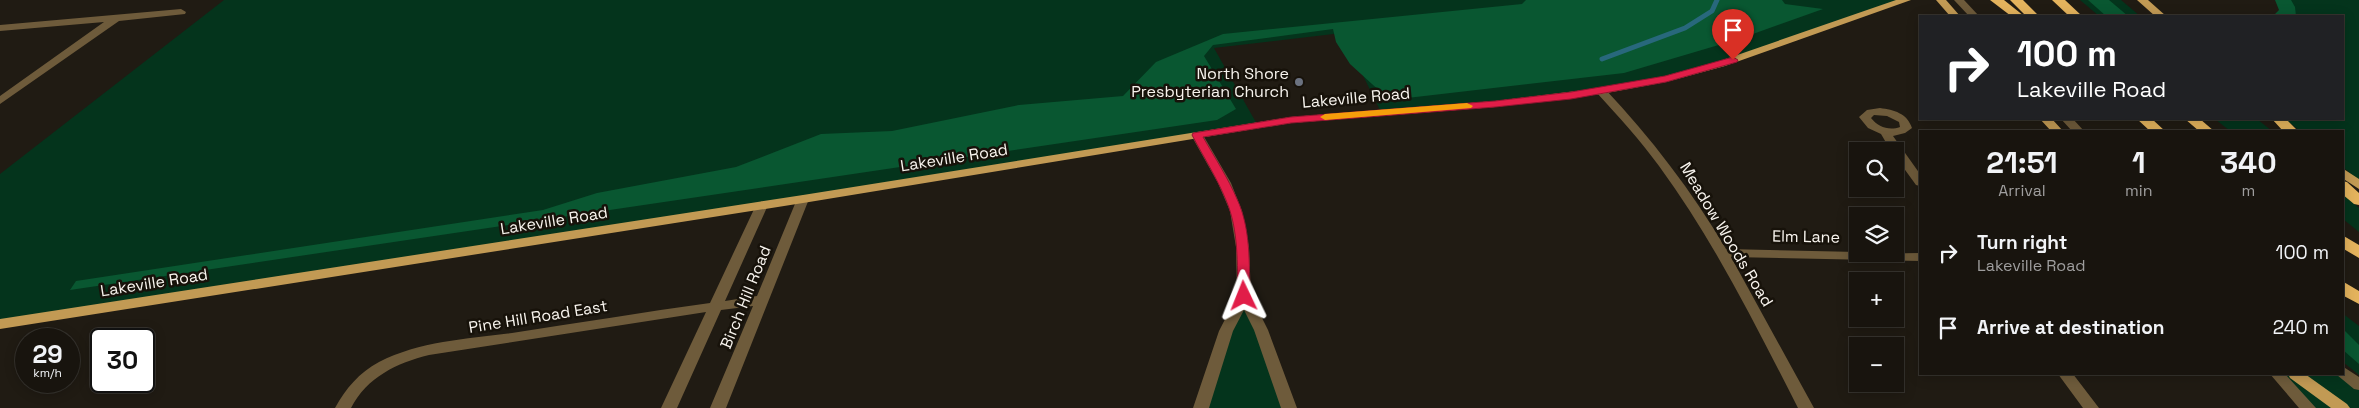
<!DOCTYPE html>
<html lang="en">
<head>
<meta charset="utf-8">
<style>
  :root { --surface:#18140e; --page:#211d17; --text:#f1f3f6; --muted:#9f9e9e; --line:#36332e }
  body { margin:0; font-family:"Space Grotesk",sans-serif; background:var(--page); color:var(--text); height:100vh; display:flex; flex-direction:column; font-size:19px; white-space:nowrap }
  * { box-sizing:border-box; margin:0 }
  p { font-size:16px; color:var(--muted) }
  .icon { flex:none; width:28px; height:28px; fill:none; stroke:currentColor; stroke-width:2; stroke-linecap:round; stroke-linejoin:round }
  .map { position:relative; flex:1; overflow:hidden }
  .panel { position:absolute; left:1919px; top:130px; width:425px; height:245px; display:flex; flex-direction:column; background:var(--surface); border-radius:0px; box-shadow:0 2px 12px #0003,0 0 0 1px var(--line) }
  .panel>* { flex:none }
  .banner { position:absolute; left:1919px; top:15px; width:425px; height:105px; border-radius:0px; box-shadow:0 2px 12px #0003,0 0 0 1px var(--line); background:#202124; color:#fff; overflow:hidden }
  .fabs { position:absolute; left:1849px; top:142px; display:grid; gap:10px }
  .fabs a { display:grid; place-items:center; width:55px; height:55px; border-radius:0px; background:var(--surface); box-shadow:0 2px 12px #0003,0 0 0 1px var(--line); font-size:25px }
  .speed { position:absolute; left:15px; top:328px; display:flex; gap:10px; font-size:25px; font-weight:700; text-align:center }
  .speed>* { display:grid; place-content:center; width:65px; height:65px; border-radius:50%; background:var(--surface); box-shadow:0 2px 12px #0003,0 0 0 1px var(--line); line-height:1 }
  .speed small { font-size:12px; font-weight:400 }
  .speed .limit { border:2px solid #111; border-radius:8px; background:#fff; color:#111 }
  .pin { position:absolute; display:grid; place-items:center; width:42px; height:42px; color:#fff; margin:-51px -21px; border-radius:50% 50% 50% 0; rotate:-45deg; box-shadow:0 0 5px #0007 }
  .pin .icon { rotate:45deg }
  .me { position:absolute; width:55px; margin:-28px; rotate:358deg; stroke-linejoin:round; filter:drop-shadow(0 0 4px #0008) }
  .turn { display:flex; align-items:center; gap:18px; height:105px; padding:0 15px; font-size:22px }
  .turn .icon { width:65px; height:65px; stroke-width:2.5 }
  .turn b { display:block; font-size:35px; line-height:42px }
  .eta { display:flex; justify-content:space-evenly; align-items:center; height:85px; text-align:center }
  .eta b { font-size:30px; font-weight:700; line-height:35px }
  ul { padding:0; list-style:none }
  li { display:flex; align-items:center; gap:15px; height:75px; padding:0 15px }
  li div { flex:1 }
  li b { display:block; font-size:19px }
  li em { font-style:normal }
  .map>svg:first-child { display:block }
  .green { fill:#04341c }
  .forest { fill:#095731 }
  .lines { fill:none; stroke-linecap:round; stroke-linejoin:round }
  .stream { stroke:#28687c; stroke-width:5 }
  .minor { fill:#6e5b3b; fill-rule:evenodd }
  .major { fill:#c29a54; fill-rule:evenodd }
  .highway { fill:#e4b35d; fill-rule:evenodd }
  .route { fill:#e11d48; stroke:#92132f }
  .slow { fill:#f59e0b }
  .worship-dot { fill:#6b7280; stroke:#17120a; stroke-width:2 }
  .labels { text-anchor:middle; stroke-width:5; stroke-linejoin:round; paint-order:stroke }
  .poi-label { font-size:16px; fill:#f8f4ee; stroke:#17120a; text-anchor:end }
  .street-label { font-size:16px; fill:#f8f4ee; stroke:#17120a }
</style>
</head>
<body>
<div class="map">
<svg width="2359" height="408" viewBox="0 0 2359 408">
  <rect width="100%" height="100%" fill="#201b13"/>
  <path class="green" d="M 224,0 L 1906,0 L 1721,64 L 1601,91 L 1381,112 L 1342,33 L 1214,48 L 1258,126 L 0,322 L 0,174 Z
    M 2080,0 L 2121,0 L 2140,16 L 2099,16 Z
    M 2278,0 L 2359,0 L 2359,181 L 2343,167 L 2342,131 L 2300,131 L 2285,119 L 2342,119 L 2342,16 L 2281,16 Z
    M 2215,119 L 2257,119 L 2272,131 L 2230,131 Z
    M 2342,193 L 2359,208 L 2359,232 L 2343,219 Z
    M 1244,296 L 1289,408 L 1201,408 Z
    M 2342,313 L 2359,326 L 2359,375 L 2343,362 Z
    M 2277,374 L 2342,374 L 2359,385 L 2359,408 L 2308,408 Z"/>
  <path class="forest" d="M 1526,0 L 1782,0 L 1785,4 L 1823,9 L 1739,39 L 1624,73 L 1407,98 L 1383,94 L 1350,64 L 1336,42 L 1333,29 L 1213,45 L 1204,56 L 1236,109 L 1217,120 L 70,290 L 76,281 L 543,210 L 597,193 L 736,167 L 821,134 L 892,131 L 1019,105 L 1123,96 L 1156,62 L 1223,34 L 1522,4 Z
    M 2088,0 L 2109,0 L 2128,16 L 2106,16 Z
    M 2275,0 L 2291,0 L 2295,7 L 2296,16 L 2273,16 L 2279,10 Z
    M 2342,328 L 2359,345 L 2359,364 L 2343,350 Z"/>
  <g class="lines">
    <path class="stream" d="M 1602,59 L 1685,28 L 1712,11 L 1717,0"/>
    <path class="minor" d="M 1954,0 L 1964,0 L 1979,16 L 1969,16 Z
      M 181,9 L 186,12 L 185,14 L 119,21 L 0,104 L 0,96 L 104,22 L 0,31 L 0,25 Z
      M 1601,88 L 1605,89 C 1651,138 1692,191 1726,249 L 1858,252 L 1858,254 L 1920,253 L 1920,261 L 1731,257 L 1814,408 L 1798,408 C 1755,324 1714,241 1659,166 C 1640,140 1619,117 1597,93 L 1595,91 Z
      M 1880,108 C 1894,110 1907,113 1912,128 L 1905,133 L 1893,136 L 1920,174 L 1920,186 L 1916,185 L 1895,156 L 1895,151 L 1891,151 L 1881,134 L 1868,128 L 1859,117 L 1867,110 ZM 1874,115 L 1887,116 L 1899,122 L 1900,127 C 1889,131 1878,127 1871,118 Z
      M 2061,119 L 2073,119 L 2084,131 L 2072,131 Z
      M 1197,132 L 1203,135 L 1231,183 L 1242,211 L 1249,247 L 1251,296 L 1268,330 L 1297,408 L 1281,408 L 1254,330 L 1244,310 L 1233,331 L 1209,408 L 1193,408 L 1219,331 L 1237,296 L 1236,247 L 1230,211 L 1218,183 L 1191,135 Z
      M 803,195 L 809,199 L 726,408 L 710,408 L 753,306 L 721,310 L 677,408 L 661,408 L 706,312 L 429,355 C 397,363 367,377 351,408 L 335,408 C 346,388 359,373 379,362 C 420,341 467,339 512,333 C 578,323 644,312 710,303 L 756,205 L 762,201 L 768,205 L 725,301 L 757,296 L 797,199 Z
      M 2342,366 L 2359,377 L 2359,390 L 2354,389 L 2337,375 L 2342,374 Z
      M 2058,374 L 2073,374 L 2099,408 L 2083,408 Z
      M 2270,374 L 2285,374 L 2316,408 L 2299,408 Z"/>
    <path class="major" d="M 1896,0 L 1911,0 L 1725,66 L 1666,82 L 1601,94 L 1495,107 L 1291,123 L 803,203 L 0,329 L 0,319 L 803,195 L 1291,117 L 1495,101 L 1601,88 L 1665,76 L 1717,62 Z
      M 1936,0 L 1946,0 L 1960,16 L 1950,16 Z
      M 2137,0 L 2148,0 L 2166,16 L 2155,16 Z
      M 2040,119 L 2052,119 L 2063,131 L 2051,131 Z
      M 2342,168 L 2359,179 L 2359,189 L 2342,178 Z
      M 2288,374 L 2305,374 L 2347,404 L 2350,408 L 2331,408 L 2290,378 Z"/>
    <path class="highway" d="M 1990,0 L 2004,0 L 2024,16 L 2011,16 Z
      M 2010,0 L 2023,0 L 2039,16 L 2026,16 Z
      M 2052,0 L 2065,0 L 2082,16 L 2069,16 Z
      M 2137,119 L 2152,119 L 2165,131 L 2150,131 Z
      M 2185,119 L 2200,119 L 2214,131 L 2199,131 Z
      M 2272,119 L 2286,119 L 2298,131 L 2283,131 Z
      M 2342,181 L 2347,182 L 2359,193 L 2359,205 L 2354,204 L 2342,194 Z
      M 2342,235 L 2359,245 L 2359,258 L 2342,248 Z
      M 2342,281 L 2359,291 L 2359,304 L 2342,295 Z"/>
  </g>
  <path class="route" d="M 1733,57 L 1738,60 L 1737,62 L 1666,82 L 1571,99 L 1495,107 L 1291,123 L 1203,137 C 1215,158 1228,178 1237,199 C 1251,229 1249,264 1250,296 L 1244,300 L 1238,296 C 1237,264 1239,230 1226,200 C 1217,178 1203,156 1192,135 L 1193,133 L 1291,117 L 1495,101 L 1571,92 L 1665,76 Z"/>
  <path class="slow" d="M 1467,103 L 1473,106 L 1471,108 L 1325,120 L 1320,117 L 1325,114 Z"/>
  <circle class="worship-dot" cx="1299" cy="82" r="5"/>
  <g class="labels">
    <g class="poi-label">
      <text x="1289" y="79">North Shore<tspan x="1289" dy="18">Presbyterian Church</tspan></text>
    </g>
    <g class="street-label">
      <text transform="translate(1356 97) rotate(-5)" y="6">Lakeville Road</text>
      <text transform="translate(954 157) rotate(-9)" y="6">Lakeville Road</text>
      <text transform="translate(554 220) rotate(-9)" y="6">Lakeville Road</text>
      <text transform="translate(1727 234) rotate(59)" y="6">Meadow Woods Road</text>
      <text transform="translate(1806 236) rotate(1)" y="6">Elm Lane</text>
      <text transform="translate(154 282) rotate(-9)" y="6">Lakeville Road</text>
      <text transform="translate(745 297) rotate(-68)" y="6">Birch Hill Road</text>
      <text transform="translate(538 316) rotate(-9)" y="6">Pine Hill Road East</text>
    </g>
  </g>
</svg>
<div class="fabs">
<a><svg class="icon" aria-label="search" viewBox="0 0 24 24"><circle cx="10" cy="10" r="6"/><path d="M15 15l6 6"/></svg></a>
<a><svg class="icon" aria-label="layers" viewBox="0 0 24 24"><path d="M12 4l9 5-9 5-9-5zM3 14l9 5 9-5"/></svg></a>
<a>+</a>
<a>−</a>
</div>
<div class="speed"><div>29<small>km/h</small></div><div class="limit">30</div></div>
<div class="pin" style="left:1733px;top:60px;background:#d93025"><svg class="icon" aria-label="arrive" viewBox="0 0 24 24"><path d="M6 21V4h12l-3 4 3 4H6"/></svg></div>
<svg class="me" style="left:1244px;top:296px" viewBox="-20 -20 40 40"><path d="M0-17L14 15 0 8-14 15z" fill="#e11d48" stroke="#fff" stroke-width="4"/></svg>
<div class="banner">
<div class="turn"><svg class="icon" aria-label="right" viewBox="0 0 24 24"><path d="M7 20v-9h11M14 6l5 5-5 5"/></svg><div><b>100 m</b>Lakeville Road</div></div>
</div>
<section class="panel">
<div class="eta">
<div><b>21:51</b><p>Arrival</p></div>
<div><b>1</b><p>min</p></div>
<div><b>340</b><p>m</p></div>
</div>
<ul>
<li><svg class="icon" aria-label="right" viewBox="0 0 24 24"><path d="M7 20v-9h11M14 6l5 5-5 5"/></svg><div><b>Turn right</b><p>Lakeville Road</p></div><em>100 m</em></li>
<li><svg class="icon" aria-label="arrive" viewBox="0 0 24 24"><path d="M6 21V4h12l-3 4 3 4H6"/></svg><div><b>Arrive at destination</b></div><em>240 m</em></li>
</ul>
</section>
</div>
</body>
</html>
